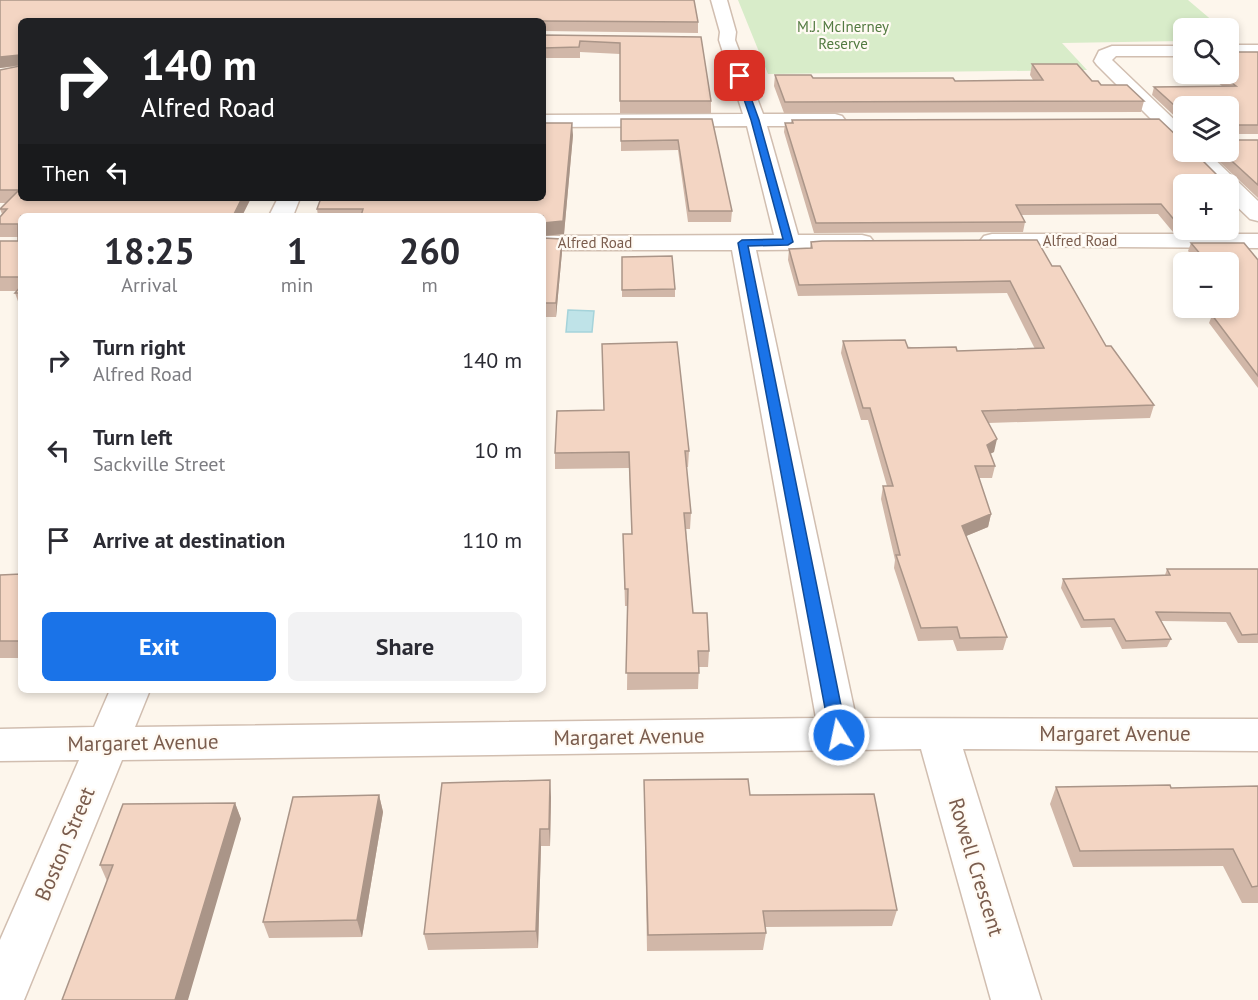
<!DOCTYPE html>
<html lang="en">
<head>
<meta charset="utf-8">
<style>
  :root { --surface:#fff; --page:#f2f2f3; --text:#2b2b33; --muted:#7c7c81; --accent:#1a73e8 }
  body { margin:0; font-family:"PT Sans",sans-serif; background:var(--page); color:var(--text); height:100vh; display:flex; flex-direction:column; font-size:22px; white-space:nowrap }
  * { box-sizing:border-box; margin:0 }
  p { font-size:20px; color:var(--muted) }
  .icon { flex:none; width:33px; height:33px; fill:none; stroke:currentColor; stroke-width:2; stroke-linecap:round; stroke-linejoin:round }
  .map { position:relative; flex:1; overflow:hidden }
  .side { position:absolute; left:18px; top:213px; width:528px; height:480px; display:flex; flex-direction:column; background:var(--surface); border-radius:9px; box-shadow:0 3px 9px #0003 }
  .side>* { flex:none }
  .banner { position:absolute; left:18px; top:18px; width:528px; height:183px; border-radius:9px; box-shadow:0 3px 9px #0003; background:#202124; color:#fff; overflow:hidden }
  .fabs { position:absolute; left:1173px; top:18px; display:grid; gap:12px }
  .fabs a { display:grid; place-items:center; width:66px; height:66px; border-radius:9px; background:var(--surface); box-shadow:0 3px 9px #0003; font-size:30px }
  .pin { position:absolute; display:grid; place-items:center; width:51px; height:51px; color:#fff; margin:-26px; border-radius:12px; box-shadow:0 3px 9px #0006 }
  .me { position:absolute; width:66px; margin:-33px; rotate:350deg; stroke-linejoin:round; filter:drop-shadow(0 0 4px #0008) }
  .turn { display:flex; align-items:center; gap:21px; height:126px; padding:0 24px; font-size:27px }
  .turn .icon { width:78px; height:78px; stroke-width:2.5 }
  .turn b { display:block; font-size:42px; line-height:51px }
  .then { display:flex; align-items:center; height:57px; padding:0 24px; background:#0003; gap:12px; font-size:22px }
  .eta { display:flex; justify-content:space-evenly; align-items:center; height:102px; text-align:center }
  .eta b { font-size:36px; font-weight:700; line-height:42px }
  .button { display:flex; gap:12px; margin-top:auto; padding:12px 24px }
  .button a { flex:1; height:69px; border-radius:9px; background:var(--accent); color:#fff; font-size:24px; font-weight:700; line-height:69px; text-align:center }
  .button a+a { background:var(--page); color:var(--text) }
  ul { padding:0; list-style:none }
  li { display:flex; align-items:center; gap:18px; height:90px; padding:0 24px }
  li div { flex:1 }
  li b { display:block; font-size:22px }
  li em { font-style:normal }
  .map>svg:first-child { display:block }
  .green { fill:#d8ecc9 }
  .water { fill:#bfe3e8; stroke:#a5d3da; stroke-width:1.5 }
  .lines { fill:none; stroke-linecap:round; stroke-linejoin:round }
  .minor-casing { stroke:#d1beb0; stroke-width:3 }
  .minor { fill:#fff; fill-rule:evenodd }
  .wall { fill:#d1b7a8 }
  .shaded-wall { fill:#aa9588 }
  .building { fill:#f3d5c3; stroke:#aa9588; stroke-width:1.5 }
  .route { fill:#1a73e8; stroke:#114b97; stroke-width:1.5 }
  .labels { text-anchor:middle; stroke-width:4.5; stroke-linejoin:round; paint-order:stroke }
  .far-park-label { font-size:15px; fill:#537a41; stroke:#fffaf3 }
  .far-street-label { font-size:15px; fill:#7a5c4d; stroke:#fffaf3 }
  .near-street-label { font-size:21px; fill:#7a5c4d; stroke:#fffaf3 }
</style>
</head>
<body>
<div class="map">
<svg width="1258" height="1000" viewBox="0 0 1258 1000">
  <rect width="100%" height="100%" fill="#fdf6ec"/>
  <path class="green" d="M 738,0 L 1188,0 L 1221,28 L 1184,28 L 1183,41 L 1062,43 L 1087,70 L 768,74 Z"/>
  <path class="water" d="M 568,310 L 594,311 L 592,332 L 566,332 Z"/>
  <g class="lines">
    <g class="minor-casing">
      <path id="minor" d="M 711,0 L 727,0 L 736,32 L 735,40 L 763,114 L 835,114 L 842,116 L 845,120 L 842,124 L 835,126 L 767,126 L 798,235 L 862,235 L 870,237 L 874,242 L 870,247 L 862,249 L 756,250 L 856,718 L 1258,719 L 1258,751 L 963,749 L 1041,1000 L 991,1000 L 921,749 L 122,760 L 24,1000 L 0,1000 L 0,940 L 79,760 L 0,761 L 0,729 L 94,727 L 110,690 L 150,690 L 135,727 L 816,718 L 732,250 L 543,250 L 543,236 L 774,235 L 747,126 L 543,127 L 543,115 L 743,114 L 719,40 L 720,32 Z
        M 1228,45 L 1258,45 L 1258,55 L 1228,55 Z
        M 1112,46 L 1184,46 L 1184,56 L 1116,56 L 1112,60 L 1184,129 L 1184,147 L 1177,145 L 1097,65 L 1094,61 L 1099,51 Z
        M 1185,152 L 1207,152 L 1258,201 L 1258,221 L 1250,219 L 1228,198 L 1228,184 L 1216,184 Z
        M 278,198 L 300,198 L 293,216 L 269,216 Z
        M 992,234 L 1258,234 L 1258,248 L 984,246 L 980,241 L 984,236 Z"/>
    </g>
    <use href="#minor" class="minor"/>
  </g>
  <path class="wall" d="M 0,0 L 698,22 L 698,33 L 543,31 L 543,21 L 21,21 L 21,198 L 251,198 L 242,216 L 21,216 L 20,307 L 15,293 L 17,291 L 0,291 L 0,241 L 18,241 L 18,237 L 0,237 L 0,217 L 2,214 L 0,209 L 6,203 L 0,203 L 0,70 L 20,66 L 0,68 Z
    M 543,35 L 701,37 L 711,101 L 711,113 L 620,113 L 620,54 L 580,52 L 580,58 L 543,58 Z
    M 1258,52 L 1258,134 L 1229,134 L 1230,140 L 1258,140 L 1258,198 L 1209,152 L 1228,152 L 1184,106 L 1184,125 L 1152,95 L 1154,87 L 1222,86 L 1207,74 L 1228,74 Z
    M 1032,64 L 1092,81 L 1144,101 L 1141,112 L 784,113 L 774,86 L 775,75 L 813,78 L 955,81 L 1033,80 L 1030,75 Z
    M 621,119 L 712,119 L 732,211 L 731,222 L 688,222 L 678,150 L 621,151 Z
    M 1159,119 L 1178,137 L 1184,139 L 1184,152 L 1194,152 L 1218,176 L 1229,177 L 1229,188 L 1237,197 L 1234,207 L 1228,207 L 1228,184 L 1184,184 L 1184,230 L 1225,230 L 1225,232 L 1173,232 L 1158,214 L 1021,215 L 1025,222 L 1023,232 L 814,233 L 784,132 L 785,123 L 791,123 L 792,120 Z
    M 573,135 L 564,234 L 543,236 L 543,216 L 318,216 L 317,209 Z
    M 543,238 L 562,252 L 556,317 L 543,317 Z
    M 811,242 L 1052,266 L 1106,346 L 1154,405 L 1150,418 L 988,423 L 994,452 L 990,453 L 995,466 L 992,478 L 979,478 L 991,514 L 988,527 L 966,536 L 1007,637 L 1003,650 L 957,651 L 953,640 L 918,641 L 894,568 L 895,560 L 881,499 L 883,486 L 887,486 L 868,420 L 861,420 L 841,353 L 843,341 L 957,351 L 1035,349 L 1007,293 L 798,296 L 788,260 L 789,249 L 810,248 Z
    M 1191,243 L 1258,260 L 1258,388 L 1209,323 L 1211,318 L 1203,308 L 1228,308 L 1228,262 L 1198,262 L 1188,251 Z
    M 622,257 L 675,289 L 675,297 L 622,297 Z
    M 689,451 L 688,467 L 686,467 L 691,513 L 690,529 L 686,529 L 693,613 L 709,651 L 708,667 L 699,667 L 698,689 L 627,690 L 628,606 L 625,606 L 623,534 L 632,534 L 629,468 L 555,469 L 555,453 Z
    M 1167,569 L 1258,569 L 1258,643 L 1238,643 L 1226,622 L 1161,621 L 1171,639 L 1167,647 L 1122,649 L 1111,627 L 1081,628 L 1061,588 L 1063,579 L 1165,575 Z
    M 21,574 L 21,658 L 0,658 L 0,575 Z
    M 644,780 L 750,795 L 897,910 L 892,926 L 765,927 L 766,933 L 763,950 L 647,951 Z
    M 1258,786 L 1258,903 L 1242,903 L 1223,866 L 1073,867 L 1050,804 L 1056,787 L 1171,788 Z
    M 379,795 L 383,812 L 362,937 L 269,938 L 263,922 Z
    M 551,797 L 550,846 L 541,846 L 538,948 L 428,950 L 424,934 Z
    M 235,803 L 241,819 L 107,881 L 100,865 Z"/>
  <path class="shaded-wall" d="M 19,55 L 21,65 L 0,68 L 0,57 Z
    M 572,123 L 573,135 L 564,234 L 543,236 L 543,223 Z
    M 242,198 L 251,198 L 242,216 L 233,216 Z
    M 562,239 L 562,252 L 556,317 L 556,303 Z
    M 997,439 L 994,452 L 984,457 L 987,445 Z
    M 991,514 L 988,527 L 959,539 L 962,526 Z
    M 550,780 L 551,797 L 550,846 L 549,829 Z
    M 379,795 L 383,812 L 362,937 L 357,920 Z
    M 235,803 L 241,819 L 188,1000 L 175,1000 Z
    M 540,829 L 541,846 L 538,948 L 536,931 Z"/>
  <path class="building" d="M 0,0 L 694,0 L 698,22 L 543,21 L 21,21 L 21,198 L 242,198 L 233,216 L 21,216 L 21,277 L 0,277 L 0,241 L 18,241 L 18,224 L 0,224 L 0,217 L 7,209 L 0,209 L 19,190 L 0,190 L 0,70 L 20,66 L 19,55 L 0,57 Z
    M 543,35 L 701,37 L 711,101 L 620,101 L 620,43 L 580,41 L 579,47 L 543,48 Z
    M 1228,52 L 1258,52 L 1258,125 L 1229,125 L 1230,140 L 1258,140 L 1258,185 L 1222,152 L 1228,152 L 1228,106 L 1184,106 L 1184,114 L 1154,87 L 1236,86 L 1220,74 L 1228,74 Z
    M 1032,64 L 1077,64 L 1092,81 L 1098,81 L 1101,85 L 1127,85 L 1144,101 L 785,102 L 775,75 L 811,75 L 813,78 L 953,78 L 955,81 L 1043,80 Z
    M 621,119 L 712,119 L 732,211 L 689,211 L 678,140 L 621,141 Z
    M 1159,119 L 1178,137 L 1184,139 L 1184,152 L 1194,152 L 1218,176 L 1229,177 L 1229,188 L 1237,197 L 1228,197 L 1228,184 L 1184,184 L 1184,222 L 1176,222 L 1161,204 L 1016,205 L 1025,222 L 816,223 L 785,123 L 793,123 L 792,120 Z
    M 543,123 L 572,123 L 563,221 L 543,223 L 543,216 L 361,216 L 363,209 L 317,209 L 321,198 L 543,198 Z
    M 543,238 L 562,239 L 556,303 L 543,303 Z
    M 1037,240 L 1052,266 L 1060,266 L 1106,346 L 1111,346 L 1154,405 L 982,411 L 997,439 L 987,445 L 995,466 L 975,466 L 991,514 L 962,526 L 1007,637 L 960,638 L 957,627 L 921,628 L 896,555 L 900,555 L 883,486 L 893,486 L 870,408 L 863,408 L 843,341 L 905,340 L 908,348 L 956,347 L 957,351 L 1044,348 L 1010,281 L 799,285 L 789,249 L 812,248 L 811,242 L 822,241 Z
    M 1191,243 L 1244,243 L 1258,260 L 1258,376 L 1212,315 L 1218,315 L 1211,308 L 1228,308 L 1228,262 L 1207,262 Z
    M 672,256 L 675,289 L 622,290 L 622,257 Z
    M 21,286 L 21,293 L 15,293 Z
    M 677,342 L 689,451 L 685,451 L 691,513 L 684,513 L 693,613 L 707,613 L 709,651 L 698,651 L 699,673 L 626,673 L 628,589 L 625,589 L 623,534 L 632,534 L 629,452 L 555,453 L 557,411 L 604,410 L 602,344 Z
    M 1167,569 L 1258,569 L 1258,634 L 1242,635 L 1230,613 L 1156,612 L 1171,639 L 1126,641 L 1114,619 L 1084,620 L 1063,579 L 1170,575 Z
    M 21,574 L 21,641 L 0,641 L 0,575 Z
    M 748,779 L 750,795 L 874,794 L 897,910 L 763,911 L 766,933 L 648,935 L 644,780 Z
    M 550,780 L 549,829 L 540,829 L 536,931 L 424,934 L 442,783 Z
    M 1170,785 L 1171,788 L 1258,786 L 1258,886 L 1252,887 L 1233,849 L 1080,851 L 1056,787 Z
    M 379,795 L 357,920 L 263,922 L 293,797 Z
    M 235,803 L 175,1000 L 62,1000 L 113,865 L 100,865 L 123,804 Z"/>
  <path class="route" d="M 740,74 L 743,76 L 759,120 L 793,242 L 788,245 L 748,246 L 847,735 L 845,739 L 833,739 L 830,735 L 738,243 L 742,240 L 783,239 L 751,120 L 736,76 Z"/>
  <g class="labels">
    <g class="far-park-label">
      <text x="843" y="32">M.J. McInerney<tspan x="843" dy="17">Reserve</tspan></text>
    </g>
    <g class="far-street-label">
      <text x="1080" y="246">Alfred Road</text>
      <text x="595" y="248">Alfred Road</text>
    </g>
    <g class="near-street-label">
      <text x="1115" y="741">Margaret Avenue</text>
      <text transform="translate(629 737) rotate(-1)" y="7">Margaret Avenue</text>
      <text transform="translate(143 743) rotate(-1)" y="7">Margaret Avenue</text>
      <text transform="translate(65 844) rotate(-67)" y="7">Boston Street</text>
      <text transform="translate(976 867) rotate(73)" y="7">Rowell Crescent</text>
    </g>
  </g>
</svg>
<div class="fabs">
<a><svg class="icon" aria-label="search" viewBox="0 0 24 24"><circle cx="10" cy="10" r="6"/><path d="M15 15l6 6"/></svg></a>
<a><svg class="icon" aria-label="layers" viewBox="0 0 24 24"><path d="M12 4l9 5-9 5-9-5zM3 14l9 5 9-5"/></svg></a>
<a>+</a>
<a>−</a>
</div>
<div class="pin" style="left:740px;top:76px;background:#d93025"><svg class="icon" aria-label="arrive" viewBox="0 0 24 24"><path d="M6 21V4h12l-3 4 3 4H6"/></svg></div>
<svg class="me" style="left:839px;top:735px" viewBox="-20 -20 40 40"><circle r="17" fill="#1a73e8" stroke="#fff" stroke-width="3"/><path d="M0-11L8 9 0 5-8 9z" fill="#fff"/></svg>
<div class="banner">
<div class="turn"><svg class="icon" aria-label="right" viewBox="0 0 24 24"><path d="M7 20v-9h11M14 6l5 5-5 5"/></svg><div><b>140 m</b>Alfred Road</div></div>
<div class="then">Then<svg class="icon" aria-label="left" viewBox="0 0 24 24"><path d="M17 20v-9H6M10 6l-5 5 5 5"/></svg></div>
</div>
<section class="side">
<div class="eta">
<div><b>18:25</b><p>Arrival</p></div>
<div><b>1</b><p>min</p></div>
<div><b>260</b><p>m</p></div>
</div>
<ul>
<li><svg class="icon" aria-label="right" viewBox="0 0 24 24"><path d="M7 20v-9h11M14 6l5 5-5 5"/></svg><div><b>Turn right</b><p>Alfred Road</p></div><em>140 m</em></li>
<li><svg class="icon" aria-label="left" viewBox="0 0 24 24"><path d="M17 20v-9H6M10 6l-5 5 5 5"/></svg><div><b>Turn left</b><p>Sackville Street</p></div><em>10 m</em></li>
<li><svg class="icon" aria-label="arrive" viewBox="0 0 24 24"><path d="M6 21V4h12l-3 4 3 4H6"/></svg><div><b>Arrive at destination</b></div><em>110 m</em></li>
</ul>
<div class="button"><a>Exit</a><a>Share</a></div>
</section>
</div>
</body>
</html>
